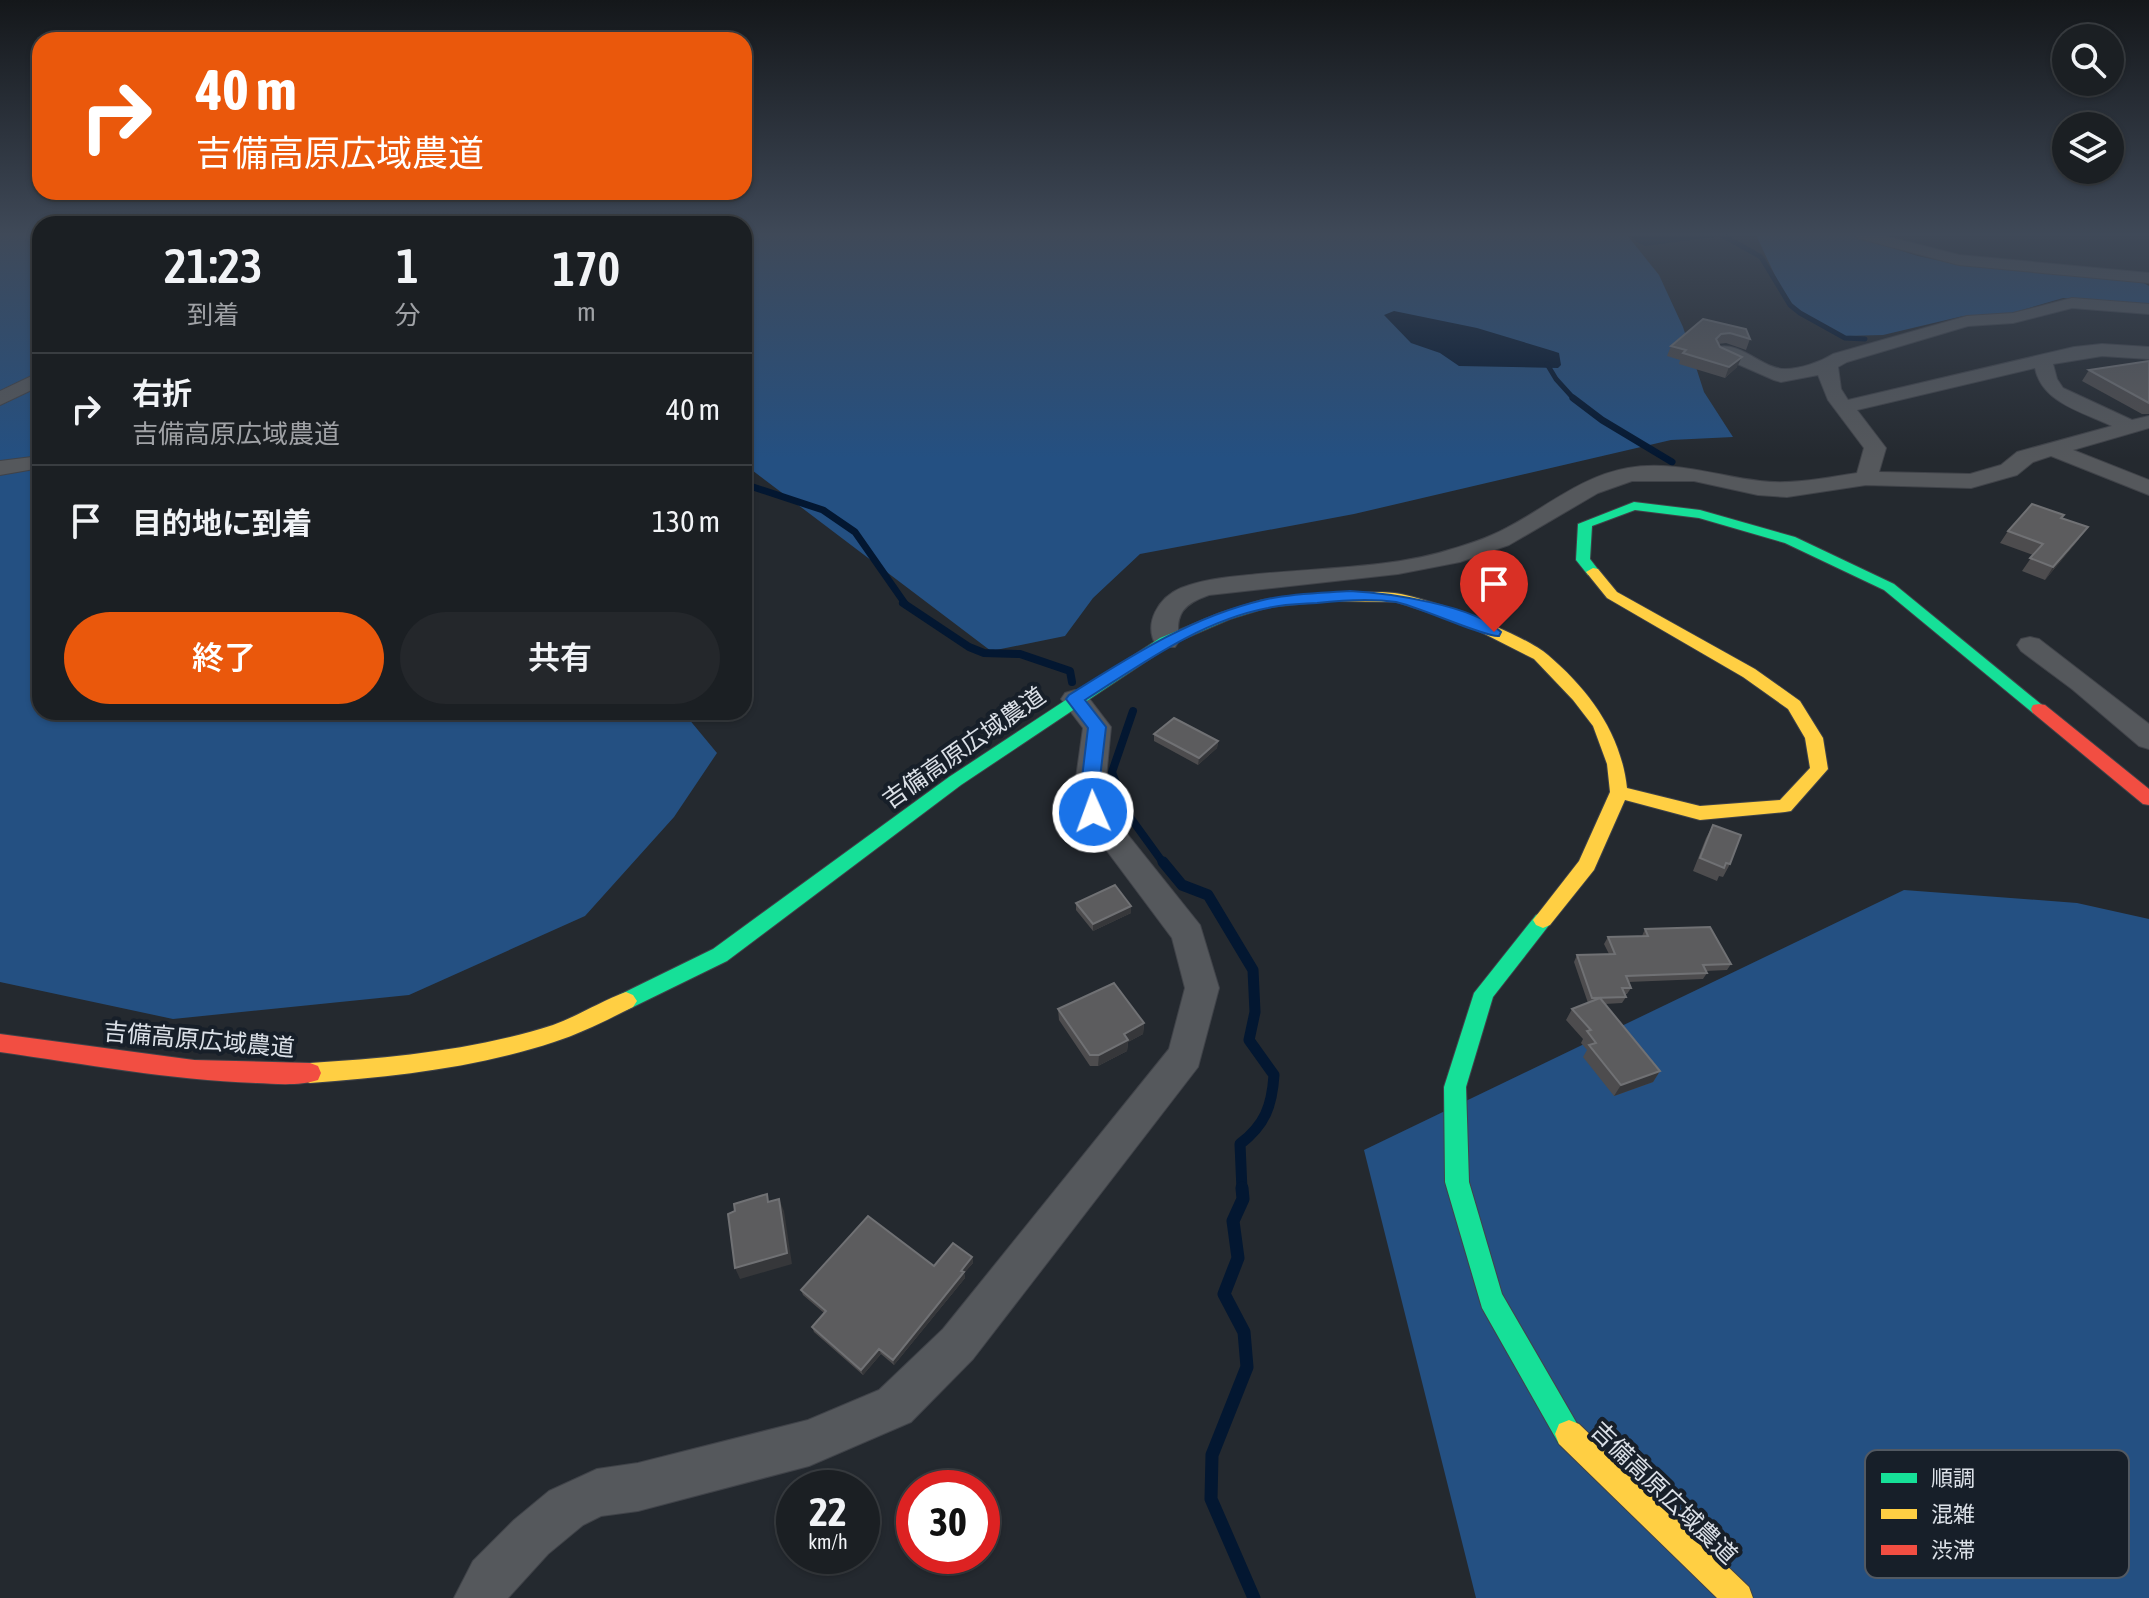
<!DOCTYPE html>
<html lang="ja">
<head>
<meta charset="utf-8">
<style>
  :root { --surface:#1b1f23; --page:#24272b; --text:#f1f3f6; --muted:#a0a2a6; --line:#393d41; --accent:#ea580c }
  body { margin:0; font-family:"Asap Condensed","Noto Sans JP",sans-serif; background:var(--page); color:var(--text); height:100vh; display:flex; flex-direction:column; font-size:30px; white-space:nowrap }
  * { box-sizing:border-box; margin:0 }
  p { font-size:26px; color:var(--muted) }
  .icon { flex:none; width:44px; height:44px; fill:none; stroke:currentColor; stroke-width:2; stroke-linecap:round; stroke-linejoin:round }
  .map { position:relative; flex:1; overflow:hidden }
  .sheet { position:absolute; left:32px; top:216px; width:720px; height:504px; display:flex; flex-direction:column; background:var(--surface); border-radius:24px; box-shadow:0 2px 6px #0004,0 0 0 2px var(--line) }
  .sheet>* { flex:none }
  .hud { position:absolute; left:32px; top:32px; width:720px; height:168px; border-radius:24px; box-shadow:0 2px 6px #0004,0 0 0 2px var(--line); background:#ea580c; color:#fff; overflow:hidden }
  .fabs { position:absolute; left:2052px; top:24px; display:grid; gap:16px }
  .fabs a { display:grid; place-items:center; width:72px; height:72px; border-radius:50%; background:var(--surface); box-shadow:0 2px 6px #0004,0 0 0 2px var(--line); font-size:40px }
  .speed { position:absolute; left:776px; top:1470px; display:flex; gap:16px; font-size:40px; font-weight:700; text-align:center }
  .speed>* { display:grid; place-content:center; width:104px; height:104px; border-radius:50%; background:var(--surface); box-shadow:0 2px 6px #0004,0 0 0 2px var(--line); line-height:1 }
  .speed small { font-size:20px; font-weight:400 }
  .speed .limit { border:12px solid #d22; background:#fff; color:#111 }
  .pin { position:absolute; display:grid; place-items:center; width:68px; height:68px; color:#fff; margin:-82px -34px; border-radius:50% 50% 50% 0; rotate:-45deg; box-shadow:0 0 8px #0007 }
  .pin .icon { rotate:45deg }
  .me { position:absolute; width:88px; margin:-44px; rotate:358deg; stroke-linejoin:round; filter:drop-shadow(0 0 6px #0008) }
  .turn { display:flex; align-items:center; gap:28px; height:168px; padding:0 32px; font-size:36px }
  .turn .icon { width:104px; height:104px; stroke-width:2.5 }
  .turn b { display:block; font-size:56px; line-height:68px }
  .eta { display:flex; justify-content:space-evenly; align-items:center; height:136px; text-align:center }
  .eta b { font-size:48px; font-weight:600; line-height:56px }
  .cta { display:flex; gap:16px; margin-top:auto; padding:16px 32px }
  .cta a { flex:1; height:92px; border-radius:48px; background:var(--accent); color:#fff; font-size:32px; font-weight:600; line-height:92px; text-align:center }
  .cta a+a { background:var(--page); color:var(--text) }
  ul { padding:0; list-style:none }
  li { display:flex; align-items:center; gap:24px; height:112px; padding:0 32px; border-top:2px solid var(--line) }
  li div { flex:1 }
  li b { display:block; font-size:30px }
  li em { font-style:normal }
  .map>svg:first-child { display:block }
  .forest { fill:#245082 }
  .water { fill:#031731 }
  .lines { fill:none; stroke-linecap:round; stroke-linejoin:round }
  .stream-far4 { stroke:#031731; stroke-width:5 }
  .stream-far3 { stroke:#031731; stroke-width:7 }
  .stream-far2 { stroke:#031731; stroke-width:8 }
  .stream-far1 { stroke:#031731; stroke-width:11 }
  .stream { stroke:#031731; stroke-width:13 }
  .street-casing { stroke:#404349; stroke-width:2 }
  .fast-casing { stroke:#404349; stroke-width:2 }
  .slow-casing { stroke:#404349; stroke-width:2 }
  .jam-casing { stroke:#404349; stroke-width:2 }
  .street { fill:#55585c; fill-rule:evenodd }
  .fast { fill:#16e098; fill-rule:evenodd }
  .slow { fill:#ffcf43; fill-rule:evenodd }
  .jam { fill:#f24e42; fill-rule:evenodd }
  .wall { fill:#4d4c4e }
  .shaded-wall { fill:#36373a }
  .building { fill:#5c5c5e; stroke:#707174; stroke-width:2 }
  .route { fill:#1a73e8; stroke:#114b97; stroke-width:2 }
  .labels { text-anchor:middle; stroke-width:8; stroke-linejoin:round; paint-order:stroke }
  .street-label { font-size:24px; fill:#dbe0e7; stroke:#171f29 }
  .key { fill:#171f29; stroke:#525962; stroke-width:2 }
  .key-label { font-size:22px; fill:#dbe0e7 }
</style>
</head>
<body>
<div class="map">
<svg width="2149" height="1598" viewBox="0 0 2149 1598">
  <rect width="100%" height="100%" fill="#24292f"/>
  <path class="forest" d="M 0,235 L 40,235 L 40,712 L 683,712 L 717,753 L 674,817 L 585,916 L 409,995 L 173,1019 L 0,982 Z
    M 744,235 L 1627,235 L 1659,275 L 1683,327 L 1704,392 L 1733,437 L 1671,440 L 1354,514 L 1140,554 L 1093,598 L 1065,636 L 991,651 L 744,464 Z
    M 1756,235 L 1850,235 L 1918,256 L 1964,266 L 2140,281 L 2149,286 L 2149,305 L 2063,298 L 2012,313 L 1963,316 L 1883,335 L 1844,336 L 1795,308 L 1779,284 Z
    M 1904,890 L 2077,903 L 2149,919 L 2149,1598 L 1476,1598 L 1364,1150 Z"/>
  <path class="water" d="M 1631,235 L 1731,235 L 1645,246 L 1635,241 Z
    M 1394,311 L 1477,328 L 1553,351 L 1559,353 L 1561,365 L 1558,368 L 1459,366 L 1440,353 L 1411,343 L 1384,315 Z"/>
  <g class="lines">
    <path class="stream-far4" d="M 1722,235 L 1761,257 L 1790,305 L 1800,313 L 1845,338 L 1865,339
      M 1547,364 L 1556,379 L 1575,400"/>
    <path class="stream-far3" d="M 1573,398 L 1602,420 L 1672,462
      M 744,484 L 823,510 L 855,532 L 906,605"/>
    <path class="stream-far2" d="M 903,603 L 969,647 L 984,653 L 1020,654 L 1070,671 L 1072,682
      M 1133,711 L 1112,772 L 1127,813 L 1164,864"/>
    <path class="stream-far1" d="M 1163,862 L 1182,885 L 1208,895 L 1253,970 L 1255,1012 L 1249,1040 L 1274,1075 C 1272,1106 1265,1125 1240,1144 L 1242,1190"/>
    <path class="stream" d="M 1242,1188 L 1243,1199 L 1233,1221 L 1238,1258 L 1224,1294 L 1244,1332 L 1247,1367 L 1212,1455 L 1211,1499 L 1254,1598"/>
    <g class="street-casing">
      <path id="street" d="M 1855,235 L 1881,235 L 1959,255 L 2149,273 L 2149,283 L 1959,265 L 1857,238 Z
        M 2072,298 L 2149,304 L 2149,314 L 2072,308 L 2013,323 L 1968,326 L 1847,362 L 1838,367 L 1841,389 L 1848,400 L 2074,347 L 2102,344 L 2149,347 L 2149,359 L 2102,356 L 2053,364 L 2057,379 L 2063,388 L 2132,420 L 2149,416 L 2149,428 L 2073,450 L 2149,480 L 2149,495 L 2051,456 L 2033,462 L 2017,475 L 1971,488 L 1866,485 L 1787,497 L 1758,495 L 1694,481 L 1632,481 L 1598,493 L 1509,545 L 1460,562 L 1398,574 L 1209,595 C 1183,604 1175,614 1179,641 L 1175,647 L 1157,647 C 1142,624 1159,597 1181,588 C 1206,578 1232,577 1258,574 C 1319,568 1394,568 1452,549 C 1465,545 1479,541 1492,535 C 1538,515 1576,477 1628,468 C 1673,460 1716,476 1760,481 C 1792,485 1825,478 1857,473 L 1864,448 L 1828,400 L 1818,375 L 1781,382 L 1774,380 L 1717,355 L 1715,351 L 1717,347 C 1741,341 1762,369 1785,369 C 1801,369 1820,362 1833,354 L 1967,316 L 2013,313 ZM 2035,368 C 2042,403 2083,412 2112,426 L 2017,452 L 2001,465 L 1970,474 L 1879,472 L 1886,448 L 1857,410 Z
        M 40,372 L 40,386 L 0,405 L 0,391 Z
        M 40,456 L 40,468 L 0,475 L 0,461 Z
        M 2030,637 L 2039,639 L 2149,724 L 2149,749 L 2139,746 L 2072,689 L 2021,651 L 2017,645 L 2021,639 Z
        M 1075,690 L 1085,693 L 1111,727 L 1106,778 L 1108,810 L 1200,925 L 1219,988 L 1198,1067 L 973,1359 L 911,1422 L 809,1466 L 638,1511 L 601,1516 L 583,1525 L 548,1554 L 508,1598 L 454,1598 L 473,1561 L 514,1520 L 549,1491 L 597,1469 L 638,1463 L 808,1420 L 879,1390 L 943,1329 L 1169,1049 L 1185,988 L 1172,938 L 1078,812 L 1076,778 L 1083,728 L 1061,699 L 1065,693 Z"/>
    </g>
    <g class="fast-casing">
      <path id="fast" d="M 1634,502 L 1700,510 L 1795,537 L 1894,584 L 2047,709 L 2045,713 L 2033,713 L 1884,590 L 1785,543 L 1699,518 L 1635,510 L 1592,526 L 1590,559 L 1600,572 L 1598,575 L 1588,575 L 1576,560 L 1578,524 Z
        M 1333,593 L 1340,597 L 1338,600 L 1269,607 L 1230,619 L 1172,644 L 961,785 L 727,961 L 633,1007 L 626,1010 L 619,1007 L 615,1001 L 619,995 L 713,949 L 949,777 L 1160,638 L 1220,613 L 1262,600 Z
        M 1543,912 L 1550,915 L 1553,920 L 1493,997 L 1466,1087 L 1469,1182 L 1502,1294 L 1583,1434 L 1579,1444 L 1569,1448 L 1559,1444 L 1482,1308 L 1445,1182 L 1444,1087 L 1474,993 L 1536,915 Z"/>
    </g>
    <g class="slow-casing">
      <path id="slow" d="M 1593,568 L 1598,569 L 1617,592 L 1755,669 L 1800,701 L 1823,738 L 1828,769 L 1791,811 L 1785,812 L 1700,820 L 1625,800 L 1594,870 L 1550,925 L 1543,928 L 1536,925 L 1533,920 L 1579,861 L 1610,792 L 1607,764 L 1593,726 L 1573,700 L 1534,659 L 1465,624 L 1397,602 L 1333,601 L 1326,597 L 1333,593 C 1355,593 1379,590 1401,594 C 1435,601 1522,633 1548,655 C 1589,690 1621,733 1627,788 L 1700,806 L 1780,800 L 1810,768 L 1805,738 L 1788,709 L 1743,677 L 1607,598 L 1586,572 Z
        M 626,992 L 633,995 L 637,1001 L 633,1007 C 607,1020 582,1033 554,1042 C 476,1068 392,1077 310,1083 L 302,1080 L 299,1073 L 302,1066 L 310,1063 C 391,1058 475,1050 553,1025 C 578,1016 601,1001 626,992 Z
        M 1569,1420 L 1579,1424 L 1749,1587 L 1753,1598 L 1717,1598 L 1559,1444 L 1555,1434 L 1559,1424 Z"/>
    </g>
    <g class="jam-casing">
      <path id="jam" d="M 2039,704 L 2045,705 L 2149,789 L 2149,805 L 2143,804 L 2033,713 L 2031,709 L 2033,705 Z
        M 0,1034 L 194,1060 L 310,1063 L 318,1066 L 321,1073 L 318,1080 C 300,1086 276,1084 257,1083 C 170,1080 85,1064 0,1052 Z"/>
    </g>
    <use href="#street" class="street"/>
    <use href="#fast" class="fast"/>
    <use href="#slow" class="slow"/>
    <use href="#jam" class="jam"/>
  </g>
  <path class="wall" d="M 1703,319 L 1750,339 L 1746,350 L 1726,343 L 1718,344 L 1720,347 L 1737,367 L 1725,378 L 1679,364 L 1680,360 L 1667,356 L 1671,346 Z
    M 2149,361 L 2149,414 L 2142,414 L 2082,381 L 2089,370 Z
    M 2062,518 L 2079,539 L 2045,580 L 2022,571 L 2033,555 L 2000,543 L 2008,531 Z
    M 1154,734 L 1218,741 L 1217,748 L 1198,765 L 1154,741 Z
    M 1713,825 L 1730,864 L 1723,877 L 1719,876 L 1717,881 L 1693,871 L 1706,838 Z
    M 1076,903 L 1131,906 L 1131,913 L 1093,931 L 1076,910 Z
    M 1645,929 L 1731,964 L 1727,970 L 1706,971 L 1707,973 L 1703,979 L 1628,982 L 1631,988 L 1627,994 L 1625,994 L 1626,997 L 1622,1003 L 1605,1004 L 1660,1071 L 1653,1082 L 1614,1096 L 1583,1057 L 1587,1050 L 1581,1043 L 1583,1039 L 1566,1020 L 1572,1009 L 1588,1003 L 1574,962 L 1577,955 L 1609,954 L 1604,944 L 1608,937 L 1642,936 Z
    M 1058,1009 L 1144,1023 L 1143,1034 L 1128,1042 L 1127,1051 L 1098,1066 L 1090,1066 L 1059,1020 Z
    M 972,1257 L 973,1263 L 964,1273 L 965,1278 L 894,1365 L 881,1354 L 863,1375 L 814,1332 L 812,1327 L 824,1313 L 803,1295 L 801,1290 L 934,1266 Z"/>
  <path class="shaded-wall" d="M 1742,357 L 1737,367 L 1725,378 L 1729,367 Z
    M 2088,527 L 2079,539 L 2045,580 L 2053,567 Z
    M 1218,741 L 1217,748 L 1198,765 L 1199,758 Z
    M 1131,906 L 1131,913 L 1093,931 L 1093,924 Z
    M 1144,1023 L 1143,1034 L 1128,1042 L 1127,1051 L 1098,1066 L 1099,1055 L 1124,1034 Z
    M 1660,1071 L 1653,1082 L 1614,1096 L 1621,1085 Z
    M 779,1199 L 784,1211 L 792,1264 L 740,1279 L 735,1268 Z
    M 972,1257 L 973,1263 L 964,1273 L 965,1278 L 894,1365 L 893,1360 Z
    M 879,1349 L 881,1354 L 863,1375 L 861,1370 Z"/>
  <path class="building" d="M 1703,319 L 1746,329 L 1750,339 L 1730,333 L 1721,334 L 1716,339 L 1720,347 L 1742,357 L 1729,367 L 1683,353 L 1686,350 L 1671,346 Z
    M 2149,361 L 2149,403 L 2089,370 Z
    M 2032,504 L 2064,515 L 2061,518 L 2088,527 L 2053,567 L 2030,558 L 2043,544 L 2008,531 Z
    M 1174,718 L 1218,741 L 1199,758 L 1154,734 Z
    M 1713,825 L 1741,835 L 1730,864 L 1726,863 L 1724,868 L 1700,858 Z
    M 1115,885 L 1131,906 L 1093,924 L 1076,903 Z
    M 1710,927 L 1731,964 L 1703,965 L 1707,973 L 1626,976 L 1631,988 L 1622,988 L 1626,997 L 1592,998 L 1577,955 L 1615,954 L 1608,937 L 1648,936 L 1645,929 Z
    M 1114,983 L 1144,1023 L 1124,1034 L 1128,1040 L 1099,1055 L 1090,1055 L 1058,1009 Z
    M 1600,998 L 1660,1071 L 1621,1085 L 1589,1045 L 1596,1043 L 1587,1031 L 1591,1030 L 1572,1009 Z
    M 767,1194 L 768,1202 L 779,1199 L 787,1253 L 735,1268 L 728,1214 L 735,1211 L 734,1204 Z
    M 868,1216 L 934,1266 L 953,1243 L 972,1257 L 961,1271 L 964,1272 L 893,1360 L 879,1349 L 861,1370 L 812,1327 L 826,1311 L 801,1290 Z"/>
  <linearGradient id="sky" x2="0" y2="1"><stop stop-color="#14171a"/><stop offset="0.51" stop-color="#3f4958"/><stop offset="1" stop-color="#3f4958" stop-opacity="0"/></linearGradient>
  <rect width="2149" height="459" fill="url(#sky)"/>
  <path class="route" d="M 1350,591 C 1388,593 1474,605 1501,632 L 1499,636 C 1487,638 1417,606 1396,602 C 1370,598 1343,600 1317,603 C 1301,604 1284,604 1268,608 C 1200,621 1142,664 1085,700 L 1106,727 L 1100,778 L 1103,812 L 1093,818 L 1087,816 L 1082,778 L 1088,728 L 1066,699 L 1069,695 C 1131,656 1191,617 1263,600 C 1291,593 1322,593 1350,591 Z"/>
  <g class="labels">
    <g class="street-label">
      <text transform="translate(964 748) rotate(-35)" y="8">吉備高原広域農道</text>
      <text transform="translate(199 1040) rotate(5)" y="8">吉備高原広域農道</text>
      <text transform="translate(1664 1493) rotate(44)" y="8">吉備高原広域農道</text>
    </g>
  </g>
  <rect x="1865" y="1450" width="264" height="128" rx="12" class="key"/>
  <rect x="1881" y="1473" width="36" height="10" fill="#16e098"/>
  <rect x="1881" y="1509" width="36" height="10" fill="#ffcf43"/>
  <rect x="1881" y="1545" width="36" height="10" fill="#f24e42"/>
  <g class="key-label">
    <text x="1931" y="1486">順調</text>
    <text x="1931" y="1522">混雑</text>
    <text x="1931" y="1558">渋滞</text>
  </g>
</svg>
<div class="fabs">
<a><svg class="icon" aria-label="search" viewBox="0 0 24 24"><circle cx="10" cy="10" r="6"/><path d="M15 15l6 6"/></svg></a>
<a><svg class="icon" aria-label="layers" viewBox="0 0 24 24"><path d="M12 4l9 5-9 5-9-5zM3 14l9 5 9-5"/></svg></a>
</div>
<div class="speed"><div>22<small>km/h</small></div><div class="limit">30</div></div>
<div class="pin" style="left:1494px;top:632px;background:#d93025"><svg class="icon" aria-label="arrive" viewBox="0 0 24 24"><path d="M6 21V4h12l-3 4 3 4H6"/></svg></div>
<svg class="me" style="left:1093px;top:812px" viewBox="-20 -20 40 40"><circle r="17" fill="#1a73e8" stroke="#fff" stroke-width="3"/><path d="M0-11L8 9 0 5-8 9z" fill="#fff"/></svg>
<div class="hud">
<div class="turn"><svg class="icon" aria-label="right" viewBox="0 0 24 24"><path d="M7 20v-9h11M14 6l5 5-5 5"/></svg><div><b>40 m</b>吉備高原広域農道</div></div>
</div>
<section class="sheet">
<div class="eta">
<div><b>21:23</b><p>到着</p></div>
<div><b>1</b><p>分</p></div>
<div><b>170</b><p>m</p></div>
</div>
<ul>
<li><svg class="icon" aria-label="right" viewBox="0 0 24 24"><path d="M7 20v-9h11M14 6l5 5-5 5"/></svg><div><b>右折</b><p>吉備高原広域農道</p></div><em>40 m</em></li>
<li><svg class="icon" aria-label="arrive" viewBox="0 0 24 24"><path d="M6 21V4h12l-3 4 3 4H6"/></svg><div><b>目的地に到着</b></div><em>130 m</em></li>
</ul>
<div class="cta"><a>終了</a><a>共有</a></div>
</section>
</div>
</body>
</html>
